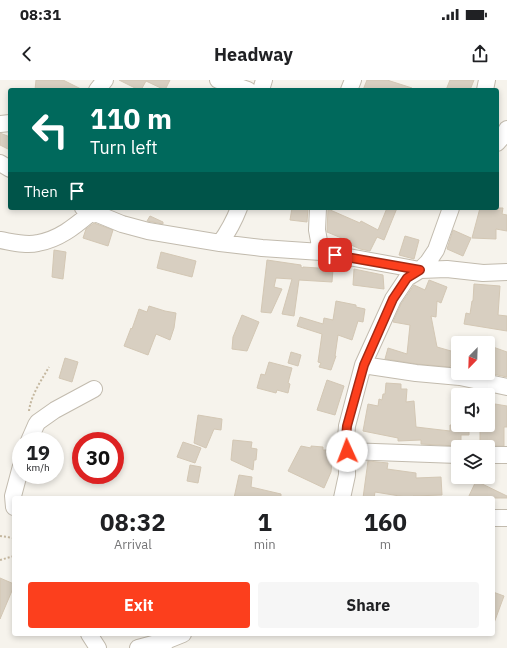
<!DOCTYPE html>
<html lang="en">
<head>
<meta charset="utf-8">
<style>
  :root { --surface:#fff; --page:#f6f6f6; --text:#202124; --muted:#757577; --accent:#fc3f1d }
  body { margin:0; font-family:"IBM Plex Sans",sans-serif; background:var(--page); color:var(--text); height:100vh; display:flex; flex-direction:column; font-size:15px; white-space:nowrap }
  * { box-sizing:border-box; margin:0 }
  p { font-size:13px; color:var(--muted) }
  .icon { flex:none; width:22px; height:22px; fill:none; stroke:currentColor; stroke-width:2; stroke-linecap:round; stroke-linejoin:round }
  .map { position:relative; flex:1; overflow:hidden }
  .details { position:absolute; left:12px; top:416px; width:483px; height:140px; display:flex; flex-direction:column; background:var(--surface); border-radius:4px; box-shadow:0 2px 6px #0003 }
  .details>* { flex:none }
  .hud { position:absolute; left:8px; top:8px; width:491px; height:122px; border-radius:4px; box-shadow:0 2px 6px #0003; background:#00695c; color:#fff; overflow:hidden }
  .needle { width:26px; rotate:203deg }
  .buttons { position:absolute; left:451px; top:256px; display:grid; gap:8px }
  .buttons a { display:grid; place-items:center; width:44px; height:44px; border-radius:4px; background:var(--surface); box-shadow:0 2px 6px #0003; font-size:20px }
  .speed { position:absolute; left:12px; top:352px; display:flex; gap:8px; font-size:20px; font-weight:700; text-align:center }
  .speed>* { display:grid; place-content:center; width:52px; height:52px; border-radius:50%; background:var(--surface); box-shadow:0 2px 6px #0003; line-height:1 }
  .speed small { font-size:10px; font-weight:400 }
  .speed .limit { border:6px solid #d22; background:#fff; color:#111 }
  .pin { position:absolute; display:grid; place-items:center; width:34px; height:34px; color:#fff; margin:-17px; border-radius:8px; box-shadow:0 2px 6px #0006 }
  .me { position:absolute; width:44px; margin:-22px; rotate:358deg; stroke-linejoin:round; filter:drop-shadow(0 0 3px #0008) }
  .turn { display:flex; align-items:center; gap:14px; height:84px; padding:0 16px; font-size:18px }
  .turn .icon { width:52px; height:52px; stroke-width:2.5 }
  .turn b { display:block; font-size:28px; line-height:34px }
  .then { display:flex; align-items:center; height:38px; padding:0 16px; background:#0003; gap:8px; font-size:15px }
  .eta { display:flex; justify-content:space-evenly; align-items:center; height:68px; text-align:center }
  .eta b { font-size:24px; font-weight:700; line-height:28px }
  .button { display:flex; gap:8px; margin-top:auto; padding:8px 16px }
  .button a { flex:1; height:46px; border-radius:4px; background:var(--accent); color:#fff; font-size:16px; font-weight:700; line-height:46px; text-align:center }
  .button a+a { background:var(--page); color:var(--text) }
  .status { display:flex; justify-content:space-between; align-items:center; height:28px; padding:0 20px; background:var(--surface); direction:ltr }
  .status svg { height:11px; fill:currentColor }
  header { display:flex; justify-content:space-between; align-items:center; height:52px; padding:0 16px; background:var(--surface); font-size:18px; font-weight:700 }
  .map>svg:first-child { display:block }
  .building { fill:#d8cfc1; stroke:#d3c7b4 }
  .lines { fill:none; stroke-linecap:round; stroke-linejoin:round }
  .minor-casing { stroke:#c2bbae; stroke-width:18 }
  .path { stroke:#c4b79f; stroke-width:2; stroke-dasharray:2 2; stroke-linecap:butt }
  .minor { stroke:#fff; stroke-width:16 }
  .route-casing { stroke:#a42913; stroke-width:10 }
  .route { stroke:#fc3f1d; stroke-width:7 }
</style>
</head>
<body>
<div class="status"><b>08:31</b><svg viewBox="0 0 49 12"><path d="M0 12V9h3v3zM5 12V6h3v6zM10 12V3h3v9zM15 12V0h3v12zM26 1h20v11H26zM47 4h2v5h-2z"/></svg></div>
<header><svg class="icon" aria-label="back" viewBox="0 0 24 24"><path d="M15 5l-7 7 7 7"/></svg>Headway<svg class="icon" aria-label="share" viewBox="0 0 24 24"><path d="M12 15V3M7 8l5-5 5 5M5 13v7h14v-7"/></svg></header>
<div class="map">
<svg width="507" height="568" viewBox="0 0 507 568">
  <rect width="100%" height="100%" fill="#f6f3ec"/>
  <path class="building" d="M 36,0 L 63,0 L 83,10 L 35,10 Z
    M 119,0 L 170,0 L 165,10 L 146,1 L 141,10 L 139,10 Z
    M 367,0 L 387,0 L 412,8 L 411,10 L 363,10 Z
    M 450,0 L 474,0 L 470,10 L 446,10 Z
    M 0,53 L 10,57 L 10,70 L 0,65 Z
    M 292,128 L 308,128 L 307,142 L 290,140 Z
    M 387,128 L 397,128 L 384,160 L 377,157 L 370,171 L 360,169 L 349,164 L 351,162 L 327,152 L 328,129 L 360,143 L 361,141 L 378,150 Z
    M 480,128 L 503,128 L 502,134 L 507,135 L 507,151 L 496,149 L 496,159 L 472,158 Z
    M 150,136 L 163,142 L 163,144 L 147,141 Z
    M 94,143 L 113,150 L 108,166 L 83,158 L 86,149 Z
    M 453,150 L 471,158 L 463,176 L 447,169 Z
    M 405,156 L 419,160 L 414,179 L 399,175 Z
    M 54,170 L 66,172 L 63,199 L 52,197 Z
    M 161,172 L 196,181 L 192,197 L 157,188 Z
    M 267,180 L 301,185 L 301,187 L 303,188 L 303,187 L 333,189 L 332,202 L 299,200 L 294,236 L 282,234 L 292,199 L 276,198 L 274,207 L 282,209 L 271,233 L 261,232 Z
    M 354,189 L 383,195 L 384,209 L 353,205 Z
    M 429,200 L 447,207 L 441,223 L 437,221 L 436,237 L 431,236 L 437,267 L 458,273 L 458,287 L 450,286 L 450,287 L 417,284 L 385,279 L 388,268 L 407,274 L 410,245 L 393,242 L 401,224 L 414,205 L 425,210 Z
    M 474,204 L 500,206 L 498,235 L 507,236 L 507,251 L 464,244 L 466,233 L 470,234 L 472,221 L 473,221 Z
    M 336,221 L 356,225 L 356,227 L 365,229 L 363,242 L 358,241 L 352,260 L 338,255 L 335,276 L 336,276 L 331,290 L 319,287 L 321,283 L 318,282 L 322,254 L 297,246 L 300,237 L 323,244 L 324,238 L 333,240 Z
    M 149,226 L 165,231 L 176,233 L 174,248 L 170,260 L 156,254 L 148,275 L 124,266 L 131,248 L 132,249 L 139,229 L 147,232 Z
    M 242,235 L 259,242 L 247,271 L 232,269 L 233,257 Z
    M 493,267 L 507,272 L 507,297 L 488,293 L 488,280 Z
    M 291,272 L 301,275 L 298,286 L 288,283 Z
    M 65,278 L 78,282 L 72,302 L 59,298 Z
    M 269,282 L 292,288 L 288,303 L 290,304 L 288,313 L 277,310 L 276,313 L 257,308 L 261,294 L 265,295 Z
    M 327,300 L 344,306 L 335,335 L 317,330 Z
    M 386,303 L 401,304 L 401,309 L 407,309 L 406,322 L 414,321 L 416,347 L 450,351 L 450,345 L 469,345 L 469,355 L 461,355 L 461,366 L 458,366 L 421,364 L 421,360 L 398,361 L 398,358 L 363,351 L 368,324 L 378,326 L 379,319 L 382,320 L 383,314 L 385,314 Z
    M 495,324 L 507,326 L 507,347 L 504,347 L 504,366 L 488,366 L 480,367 L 480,350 L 491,350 Z
    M 198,335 L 222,339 L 221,350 L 214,349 L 206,368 L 194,363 Z
    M 233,360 L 252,362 L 251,368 L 257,369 L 256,380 L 254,380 L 253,390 L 231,380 Z
    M 183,362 L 201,368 L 195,383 L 177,377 Z
    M 301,366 L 311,368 L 311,366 L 323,367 L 323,370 L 333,370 L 331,392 L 324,408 L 288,391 Z
    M 368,381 L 388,383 L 387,389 L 416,393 L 416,398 L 441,397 L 442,415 L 413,416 L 412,418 L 375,412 L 374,418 L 363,418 Z
    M 190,385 L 201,387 L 198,403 L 187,401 Z
    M 239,395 L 252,397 L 251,407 L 281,414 L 281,418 L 234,418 Z
    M 476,401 L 507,416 L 507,418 L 468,418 Z
    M 0,498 L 14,504 L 14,506 L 0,539 Z
    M 493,512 L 504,516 L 494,543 L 493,542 Z"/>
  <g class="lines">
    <g class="minor-casing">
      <path id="minor" d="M 218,0 L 248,10
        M 97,10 L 105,0
        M 261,10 L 264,0
        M 349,10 L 353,0
        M 485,10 L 487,0
        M 0,44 L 10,43
        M 497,63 L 505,54 L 507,49
        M 0,83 L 10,89
        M 83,128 L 122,144 L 148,151 L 220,163 L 262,168 L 321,172 L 420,190 L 447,189 L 483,193 L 507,192
        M 318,128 L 317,150 L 321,172
        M 0,160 C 12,162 26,166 38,163 C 60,159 75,146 92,132
        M 220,163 C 228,152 234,141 239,128
        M 363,285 L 416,293 L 460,297 L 507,307
        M 29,361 L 36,345 L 38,342 L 55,330 L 94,309
        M 347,371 L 458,375
        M 488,375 L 507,375
        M 342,418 L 347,395 L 347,371 L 346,358 L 347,346 L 363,285 L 393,219 L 407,198 L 420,190 L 428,182 L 436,170 L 451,128
        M 14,427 L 13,416 L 21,386
        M 493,438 L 507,438
        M 89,554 L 98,568
        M 161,567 L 168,560 L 183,554
        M 138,568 L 168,560"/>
    </g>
    <path class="path" d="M 29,331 C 31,315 41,301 49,287
      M 0,456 L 14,458
      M 0,480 L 14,476"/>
    <use href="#minor" class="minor"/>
  </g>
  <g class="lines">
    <g class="route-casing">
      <path id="route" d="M 335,175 L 420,190 L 407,198 L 393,219 L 364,285 L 347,346 L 346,358 L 347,371"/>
    </g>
    <use href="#route" class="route"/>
  </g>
</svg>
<div class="buttons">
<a><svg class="needle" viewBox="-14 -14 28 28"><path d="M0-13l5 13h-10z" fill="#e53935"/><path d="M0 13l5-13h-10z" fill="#757577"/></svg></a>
<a><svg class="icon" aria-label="sound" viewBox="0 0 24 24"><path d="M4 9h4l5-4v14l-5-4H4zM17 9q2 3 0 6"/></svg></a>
<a><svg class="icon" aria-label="layers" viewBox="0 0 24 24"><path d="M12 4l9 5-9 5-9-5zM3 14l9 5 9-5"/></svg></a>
</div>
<div class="speed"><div>19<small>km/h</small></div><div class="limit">30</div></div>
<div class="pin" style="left:335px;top:175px;background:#d93025"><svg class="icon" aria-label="arrive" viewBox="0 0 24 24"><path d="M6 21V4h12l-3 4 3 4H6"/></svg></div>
<svg class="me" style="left:347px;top:371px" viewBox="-20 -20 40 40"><circle r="19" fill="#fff"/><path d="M0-13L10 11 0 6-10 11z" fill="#fc3f1d"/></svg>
<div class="hud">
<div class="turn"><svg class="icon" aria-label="left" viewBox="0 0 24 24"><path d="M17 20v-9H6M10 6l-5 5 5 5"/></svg><div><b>110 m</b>Turn left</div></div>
<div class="then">Then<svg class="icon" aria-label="arrive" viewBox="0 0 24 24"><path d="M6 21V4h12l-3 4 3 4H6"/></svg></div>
</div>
<section class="details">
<div class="eta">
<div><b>08:32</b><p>Arrival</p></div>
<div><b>1</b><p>min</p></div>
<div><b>160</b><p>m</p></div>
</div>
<div class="button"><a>Exit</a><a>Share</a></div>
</section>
</div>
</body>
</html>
